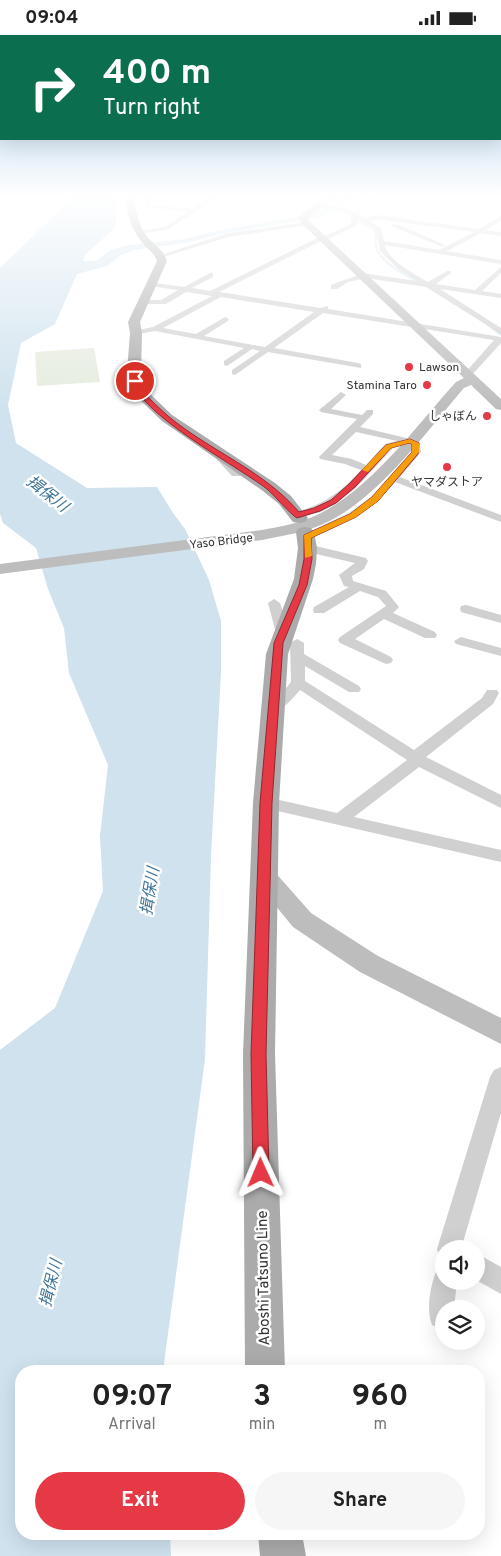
<!DOCTYPE html>
<html lang="en">
<head>
<meta charset="utf-8">
<style>
  :root { --surface:#fff; --page:#f6f6f6; --text:#222; --muted:#767676; --accent:#e63946 }
  body { margin:0; font-family:Overpass,"Noto Sans JP",sans-serif; background:var(--page); color:var(--text); height:100vh; display:flex; flex-direction:column; font-size:19px; white-space:nowrap }
  * { box-sizing:border-box; margin:0 }
  p { font-size:16px; color:var(--muted) }
  .icon { flex:none; width:28px; height:28px; fill:none; stroke:currentColor; stroke-width:2; stroke-linecap:round; stroke-linejoin:round }
  .map { position:relative; flex:1; overflow:hidden }
  .side { position:absolute; left:15px; top:1330px; width:470px; height:175px; display:flex; flex-direction:column; background:var(--surface); border-radius:20px; box-shadow:0 5px 20px #0002 }
  .side>* { flex:none }
  .hud { position:absolute; left:0px; top:0px; width:501px; height:105px; box-shadow:0 5px 20px #0002; background:#0b6e4f; color:#fff; overflow:hidden }
  .fabs { position:absolute; left:435px; top:1205px; display:grid; gap:10px }
  .fabs a { display:grid; place-items:center; width:50px; height:50px; border-radius:50%; background:var(--surface); box-shadow:0 5px 20px #0002; font-size:25px }
  .pin { position:absolute; display:grid; place-items:center; width:42px; height:42px; color:#fff; margin:-21px; border:2px solid #fff; border-radius:50%; box-shadow:0 1px 5px #0007 }
  .me { position:absolute; width:55px; margin:-28px; rotate:359deg; stroke-linejoin:round; filter:drop-shadow(0 0 4px #0008) }
  .turn { display:flex; align-items:center; gap:18px; height:105px; padding:0 20px; font-size:22px }
  .turn .icon { width:65px; height:65px; stroke-width:2.5 }
  .turn b { display:block; font-size:35px; line-height:42px }
  .eta { display:flex; justify-content:space-evenly; align-items:center; height:85px; text-align:center }
  .eta b { font-size:30px; font-weight:700; line-height:35px }
  .action { display:flex; gap:10px; margin-top:auto; padding:10px 20px }
  .action a { flex:1; height:58px; border-radius:30px; background:var(--accent); color:#fff; font-size:20px; font-weight:700; line-height:58px; text-align:center }
  .action a+a { background:var(--page); color:var(--text) }
  .status { display:flex; justify-content:space-between; align-items:center; height:35px; padding:0 25px; background:var(--surface); direction:ltr }
  .status svg { height:14px; fill:currentColor }
  .map>svg:first-child { display:block }
  .green { fill:#e6ecdf }
  .water { fill:#cfe2ee }
  .lines { fill:none; stroke-linecap:round; stroke-linejoin:round }
  .stream { stroke:#cfe2ee; stroke-width:2 }
  .street { fill:#d0d0d0; fill-rule:evenodd }
  .secondary { fill:#bdbdbd; fill-rule:evenodd }
  .primary { fill:#ababab; fill-rule:evenodd }
  .route { fill:#e63946; stroke:#96252e }
  .slow { fill:#f59e0b }
  .poi-dot { fill:#e63946; stroke:#fff; stroke-width:2 }
  .labels { text-anchor:middle; stroke-width:5; stroke-linejoin:round; paint-order:stroke }
  .far-poi-label { font-size:12px; fill:#333; stroke:#fff; text-anchor:end }
  .far-street-label { font-size:12px; fill:#333; stroke:#fff }
  .street-label { font-size:15px; fill:#333; stroke:#fff }
  .water-label { font-size:16px; font-style:italic; fill:#3f7597; stroke:#fff }
</style>
</head>
<body>
<div class="status"><b>09:04</b><svg viewBox="0 0 49 12"><path d="M0 12V9h3v3zM5 12V6h3v6zM10 12V3h3v9zM15 12V0h3v12zM26 1h20v11H26zM47 4h2v5h-2z"/></svg></div>
<div class="map">
<svg width="501" height="1521" viewBox="0 0 501 1521">
  <rect width="100%" height="100%" fill="#fff"/>
  <path class="green" d="M 94,313 L 100,347 L 37,351 L 35,317 Z"/>
  <path class="water" d="M 69,161 L 116,161 L 116,192 L 86,219 L 83,226 L 96,226 L 110,215 L 130,210 L 184,204 L 215,196 L 313,179 L 345,161 L 361,161 L 325,180 L 311,184 L 229,197 L 190,207 L 135,215 L 121,220 L 107,231 L 77,239 L 55,289 L 21,308 L 8,370 L 16,408 L 87,453 L 157,452 L 173,478 L 185,494 L 209,545 L 221,586 L 221,637 L 211,821 L 205,1024 L 163,1336 L 21,1336 L 21,1499 L 170,1499 L 171,1521 L 0,1521 L 0,1015 L 55,973 L 103,856 L 100,801 L 108,730 L 69,638 L 64,593 L 48,554 L 36,513 L 3,488 L 0,479 L 0,233 L 65,170 Z"/>
  <g class="lines">
    <path class="stream" d="M 367,161 L 372,164 L 361,170 L 358,179 L 352,182 L 375,195 C 377,200 375,205 376,211 C 380,229 408,241 422,249
      M 488,290 L 501,300"/>
    <path class="street" d="M 144,161 L 150,161 L 151,170 L 192,174 L 211,161 L 218,161 L 169,194 L 140,199 L 137,197 L 138,196 L 165,192 L 187,177 L 146,172 Z
      M 318,169 L 344,173 L 364,183 L 377,180 L 479,194 L 501,181 L 501,186 L 486,195 L 501,197 L 501,201 L 481,198 L 447,216 L 501,225 L 501,229 L 385,210 C 387,225 416,240 428,247 L 447,236 L 451,236 L 451,238 L 436,249 L 475,255 L 501,232 L 501,238 L 482,256 L 501,259 L 501,263 L 440,254 L 501,293 L 501,299 L 426,252 L 366,243 L 348,247 L 337,254 L 331,254 L 331,250 C 342,245 354,243 362,238 L 417,246 L 398,234 L 380,216 L 376,194 L 359,185 L 356,191 L 326,205 L 319,207 L 219,257 L 320,273 L 328,271 L 328,274 L 501,302 L 501,308 L 471,341 L 468,342 L 464,339 L 494,305 L 323,278 L 274,313 L 358,328 L 361,329 L 361,333 L 268,317 L 235,340 L 232,339 L 232,335 L 260,316 L 252,314 L 227,331 L 224,330 L 224,326 L 244,313 L 155,296 L 133,300 L 133,296 L 153,292 L 212,261 L 186,257 L 166,269 L 139,269 L 138,267 L 142,265 L 161,265 L 178,255 L 149,251 L 149,247 L 184,252 L 210,238 L 213,238 L 213,242 L 192,253 L 210,256 L 315,204 L 322,202 L 351,189 L 351,184 L 353,182 L 341,176 L 316,172 ZM 377,184 L 474,197 L 439,215 L 384,206 L 381,193 L 369,186 ZM 221,262 L 314,277 L 265,312 L 204,301 L 228,286 L 229,284 L 225,282 L 196,299 L 163,293 Z
      M 307,187 L 309,190 L 229,202 L 163,222 L 158,221 L 228,198 Z
      M 392,189 L 402,191 L 445,210 L 442,212 L 392,191 Z
      M 341,357 L 346,360 L 331,374 L 362,380 L 367,375 L 373,375 L 373,379 L 360,392 L 419,406 L 421,417 L 400,442 L 501,480 L 501,487 L 395,447 C 368,479 347,487 310,504 L 302,504 L 300,502 L 302,500 L 349,478 L 371,462 L 411,417 L 409,409 L 393,413 L 356,453 L 337,468 L 321,477 L 297,483 L 293,482 L 291,480 L 293,478 C 323,470 340,458 361,435 L 345,429 L 320,424 L 319,422 L 357,384 L 321,377 L 319,375 ZM 356,397 L 397,406 L 385,409 L 366,430 L 352,424 L 332,420 Z
      M 217,415 L 221,416 L 240,437 L 241,439 L 240,441 L 232,441 L 213,420 L 212,418 Z
      M 307,509 L 366,523 L 368,526 L 364,534 L 352,541 L 353,546 L 386,556 L 399,572 L 393,578 L 435,597 L 437,600 L 435,603 L 425,603 L 384,584 L 355,604 L 391,622 L 393,625 L 391,628 L 386,629 L 340,608 L 338,605 L 340,602 L 386,571 L 378,562 L 360,556 L 324,578 L 314,578 L 313,575 L 314,572 L 349,552 L 344,551 L 339,540 L 355,528 L 303,516 L 301,513 Z
      M 274,564 L 280,568 L 290,598 L 288,601 L 283,602 L 276,598 L 268,568 Z
      M 466,570 L 501,580 L 501,588 L 461,577 L 460,574 L 461,571 Z
      M 461,602 L 501,613 L 501,621 L 456,609 L 454,606 Z
      M 297,604 L 304,608 L 304,619 L 359,651 L 361,654 L 359,657 L 349,657 L 305,631 L 305,646 L 414,715 L 482,663 L 487,655 L 497,655 L 499,658 L 493,669 L 426,722 L 501,760 L 501,773 L 419,732 L 354,782 L 501,815 L 501,827 L 260,772 L 258,768 L 260,764 L 266,762 L 337,778 L 407,725 L 300,655 C 291,665 281,679 267,675 L 265,672 L 279,662 L 291,647 L 290,608 Z
      M 501,1032 L 501,1078 L 461,1214 L 444,1214 L 444,1224 L 440,1223 L 437,1214 L 490,1042 L 494,1035 Z
      M 476,1218 L 501,1232 L 501,1259 L 476,1245 Z
      M 444,1234 L 444,1246 L 457,1246 L 454,1274 L 444,1274 L 444,1293 L 441,1294 L 432,1290 C 426,1275 430,1252 436,1237 Z"/>
    <path class="secondary" d="M 329,161 L 339,161 L 309,181 L 308,185 L 501,364 L 501,375 L 496,374 L 471,350 L 464,353 C 426,397 376,467 321,490 C 302,498 282,501 262,505 L 0,539 L 0,529 L 262,495 C 278,492 295,489 310,483 C 367,460 415,392 456,347 L 464,343 L 301,188 L 299,182 L 303,177 Z
      M 264,833 L 273,835 L 311,878 L 378,921 L 501,983 L 501,1009 L 360,937 L 293,892 L 252,842 L 255,835 Z"/>
    <path class="primary" d="M 126,161 L 134,161 C 135,176 139,192 149,204 C 156,211 164,216 167,226 L 140,287 L 142,298 L 141,337 L 146,355 L 172,380 L 275,448 L 291,461 L 308,483 L 305,487 L 299,488 L 293,487 L 279,469 L 263,456 L 162,386 L 134,359 L 127,337 L 130,298 L 128,287 L 157,226 C 154,217 147,214 142,207 C 131,194 126,178 126,161 Z
      M 305,492 L 311,493 L 314,497 L 317,513 L 316,529 L 313,544 L 288,619 L 279,768 L 275,1019 L 285,1336 L 245,1336 L 243,1019 L 253,768 L 266,619 L 294,544 L 298,513 L 296,497 L 299,493 Z
      M 258,1499 L 302,1499 L 306,1521 L 260,1521 Z"/>
  </g>
  <linearGradient id="sky" x2="0" y2="1"><stop stop-color="#9ec6ea"/><stop offset="0.43" stop-color="#fff"/><stop offset="1" stop-color="#fff" stop-opacity="0"/></linearGradient>
  <rect width="501" height="374" fill="url(#sky)"/>
  <path class="route" d="M 135,344 C 140,347 140,353 143,357 C 151,365 160,374 168,381 C 210,416 263,435 299,477 L 314,473 L 331,465 L 349,449 L 386,410 L 410,404 L 419,408 L 418,419 L 378,466 L 356,482 L 311,503 L 312,524 L 307,550 L 283,608 L 272,768 L 266,1019 L 269,1138 L 267,1143 L 261,1146 L 255,1143 L 253,1138 L 251,1019 L 260,768 L 274,608 L 299,550 L 304,524 L 304,500 L 350,479 L 372,462 L 412,417 L 412,409 L 409,408 L 391,413 L 355,452 L 336,468 L 320,476 L 297,483 C 290,479 275,461 267,454 C 234,429 144,382 132,346 Z"/>
  <path class="slow" d="M 410,404 L 419,408 L 419,417 L 378,466 L 356,482 L 311,503 L 312,521 L 305,523 L 304,500 L 350,479 L 372,462 L 412,417 L 412,409 L 409,408 L 391,413 L 368,437 L 362,435 L 386,410 Z"/>
  <g class="poi-dot">
    <circle cx="409" cy="332" r="5"/>
    <circle cx="427" cy="350" r="5"/>
    <circle cx="487" cy="381" r="5"/>
    <circle cx="447" cy="432" r="5"/>
  </g>
  <g class="labels">
    <g class="far-poi-label">
      <text x="419" y="336" text-anchor="start">Lawson</text>
      <text x="417" y="354">Stamina Taro</text>
      <text x="477" y="385">しゃぼん</text>
      <text x="447" y="451" text-anchor="middle">ヤマダストア</text>
    </g>
    <g class="far-street-label">
      <text transform="translate(221 506) rotate(-7)" y="4">Yaso Bridge</text>
    </g>
    <g class="street-label">
      <text transform="translate(263 1243) rotate(-91)" y="5">Aboshi Tatsuno Line</text>
    </g>
    <g class="water-label">
      <text transform="translate(48 458) rotate(38)" y="6">揖保川</text>
      <text transform="translate(149 856) rotate(-81)" y="6">揖保川</text>
      <text transform="translate(50 1248) rotate(-76)" y="6">揖保川</text>
    </g>
  </g>
</svg>
<div class="fabs">
<a><svg class="icon" aria-label="sound" viewBox="0 0 24 24"><path d="M4 9h4l5-4v14l-5-4H4zM17 9q2 3 0 6"/></svg></a>
<a><svg class="icon" aria-label="layers" viewBox="0 0 24 24"><path d="M12 4l9 5-9 5-9-5zM3 14l9 5 9-5"/></svg></a>
</div>
<div class="pin" style="left:135px;top:346px;background:#d93025"><svg class="icon" aria-label="arrive" viewBox="0 0 24 24"><path d="M6 21V4h12l-3 4 3 4H6"/></svg></div>
<svg class="me" style="left:261px;top:1138px" viewBox="-20 -20 40 40"><path d="M0-17L14 15 0 8-14 15z" fill="#e63946" stroke="#fff" stroke-width="4"/></svg>
<div class="hud">
<div class="turn"><svg class="icon" aria-label="right" viewBox="0 0 24 24"><path d="M7 20v-9h11M14 6l5 5-5 5"/></svg><div><b>400 m</b>Turn right</div></div>
</div>
<section class="side">
<div class="eta">
<div><b>09:07</b><p>Arrival</p></div>
<div><b>3</b><p>min</p></div>
<div><b>960</b><p>m</p></div>
</div>
<div class="action"><a>Exit</a><a>Share</a></div>
</section>
</div>
</body>
</html>
